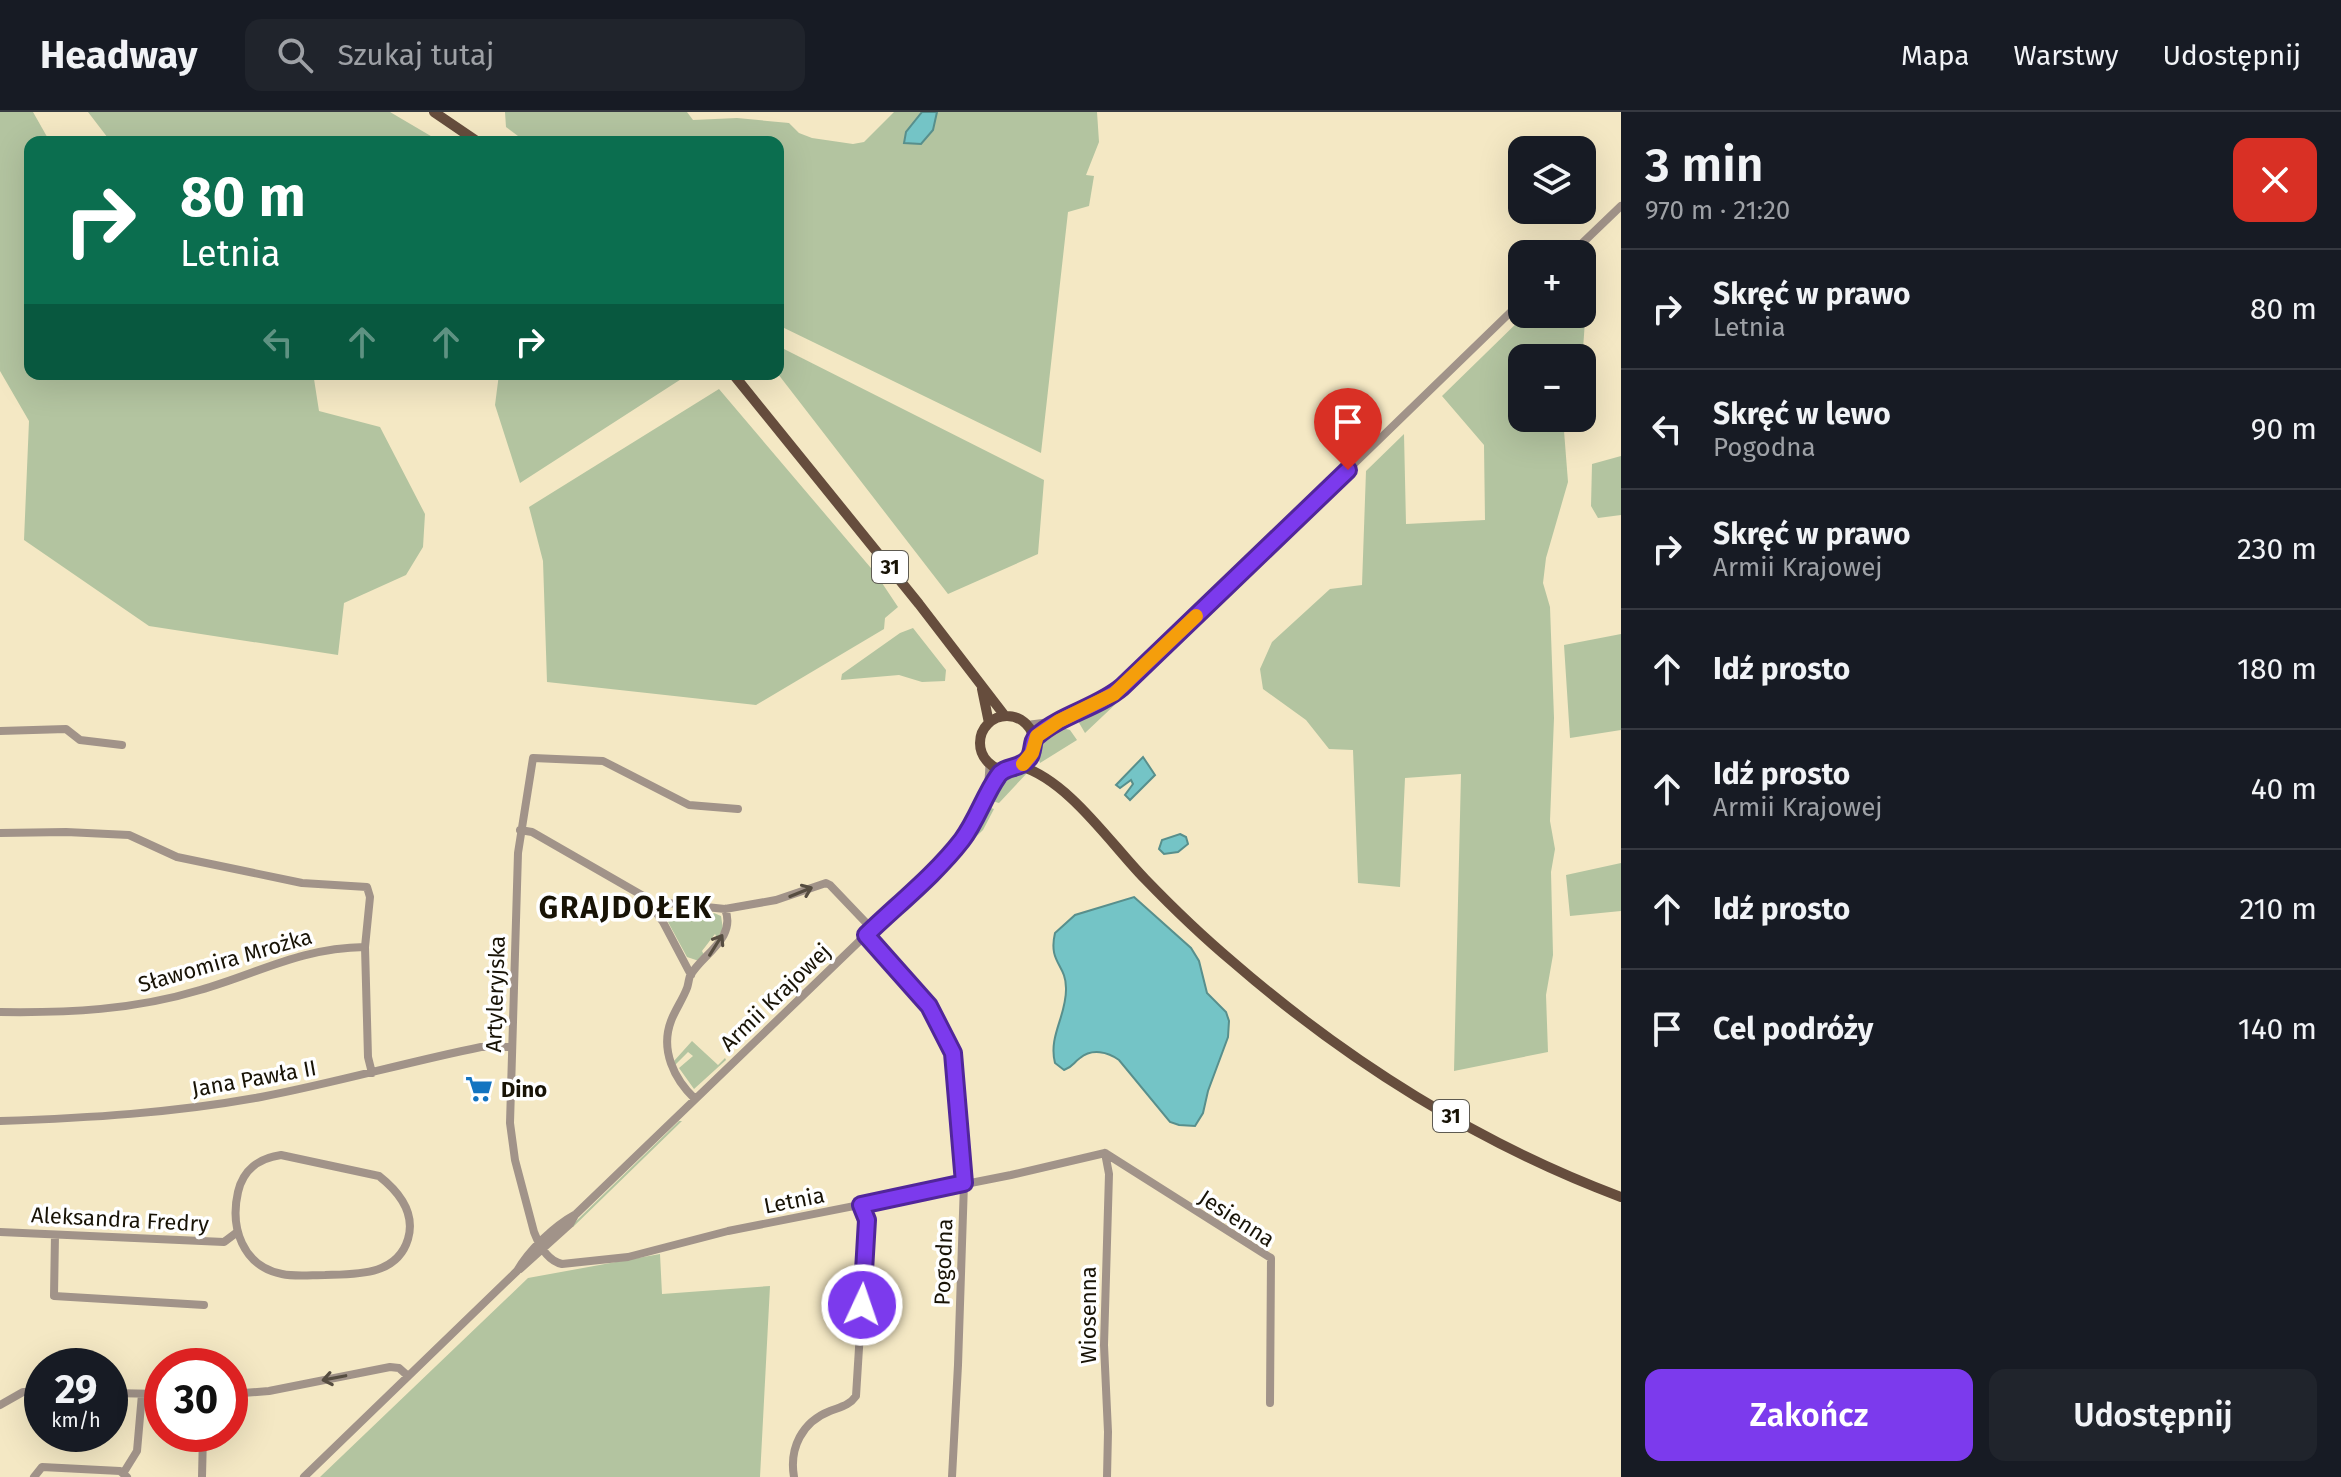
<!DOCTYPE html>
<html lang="pl">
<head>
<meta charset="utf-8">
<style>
  :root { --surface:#171b24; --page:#20242c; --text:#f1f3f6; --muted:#9ea1a6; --line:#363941; --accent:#7c3aed }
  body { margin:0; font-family:"Fira Sans",sans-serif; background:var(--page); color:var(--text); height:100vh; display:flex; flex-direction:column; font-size:30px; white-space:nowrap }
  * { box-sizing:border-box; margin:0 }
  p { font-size:26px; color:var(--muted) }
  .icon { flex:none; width:44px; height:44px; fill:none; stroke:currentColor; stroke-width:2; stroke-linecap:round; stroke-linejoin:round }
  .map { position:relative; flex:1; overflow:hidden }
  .sheet { display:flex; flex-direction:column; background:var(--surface); width:720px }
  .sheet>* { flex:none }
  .banner { position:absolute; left:24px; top:24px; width:760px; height:244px; border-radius:16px; box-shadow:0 8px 32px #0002; background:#0b6e4f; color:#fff; overflow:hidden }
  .controls { position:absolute; left:1508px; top:24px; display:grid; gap:16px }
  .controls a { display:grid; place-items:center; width:88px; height:88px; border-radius:16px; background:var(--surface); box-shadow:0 8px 32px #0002; font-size:40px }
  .speed { position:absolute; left:24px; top:1236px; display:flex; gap:16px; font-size:40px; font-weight:700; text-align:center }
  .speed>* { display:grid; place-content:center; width:104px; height:104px; border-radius:50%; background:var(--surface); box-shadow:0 8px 32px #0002; line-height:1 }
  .speed small { font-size:20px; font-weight:400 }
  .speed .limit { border:12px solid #d22; background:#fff; color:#111 }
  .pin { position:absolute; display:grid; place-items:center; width:68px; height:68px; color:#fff; margin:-82px -34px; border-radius:50% 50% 50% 0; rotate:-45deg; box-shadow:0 0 8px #0007 }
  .pin .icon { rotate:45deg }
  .me { position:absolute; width:88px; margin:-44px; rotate:3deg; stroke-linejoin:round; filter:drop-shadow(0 0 6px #0008) }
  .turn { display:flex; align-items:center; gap:28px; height:168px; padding:0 24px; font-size:36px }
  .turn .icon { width:104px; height:104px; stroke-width:2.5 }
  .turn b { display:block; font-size:56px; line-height:68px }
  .lanes { display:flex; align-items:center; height:76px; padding:0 24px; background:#0003; justify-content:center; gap:40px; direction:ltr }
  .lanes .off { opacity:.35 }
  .round { display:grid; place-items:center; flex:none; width:84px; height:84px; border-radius:16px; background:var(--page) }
  .headline { display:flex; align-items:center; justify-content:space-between; height:136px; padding:0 24px }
  h1 { font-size:48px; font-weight:600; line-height:60px }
  .primary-button { display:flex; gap:16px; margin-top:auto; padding:16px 24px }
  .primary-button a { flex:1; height:92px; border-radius:16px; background:var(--accent); color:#fff; font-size:32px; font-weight:600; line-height:92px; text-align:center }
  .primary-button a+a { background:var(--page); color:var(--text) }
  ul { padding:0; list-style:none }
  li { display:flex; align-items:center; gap:24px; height:120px; padding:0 24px; border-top:2px solid var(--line) }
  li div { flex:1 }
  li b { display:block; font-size:30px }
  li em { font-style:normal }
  header { display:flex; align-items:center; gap:48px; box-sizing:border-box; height:112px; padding:0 40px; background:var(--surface); border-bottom:2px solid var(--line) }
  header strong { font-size:38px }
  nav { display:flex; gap:44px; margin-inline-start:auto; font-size:28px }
  .search { width:560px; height:72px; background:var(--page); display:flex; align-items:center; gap:20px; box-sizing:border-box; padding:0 28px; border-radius:16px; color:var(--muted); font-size:30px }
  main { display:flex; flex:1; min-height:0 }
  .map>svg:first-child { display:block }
  .green { fill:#b3c4a0 }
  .water { fill:#74c4c6; stroke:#588f8c; stroke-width:2 }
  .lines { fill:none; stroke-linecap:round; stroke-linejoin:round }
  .minor { stroke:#a19389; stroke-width:8 }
  .major { stroke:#664d3d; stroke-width:10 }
  .oneway { stroke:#564d41 }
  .route-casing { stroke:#51269a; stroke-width:20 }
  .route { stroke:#7c3aed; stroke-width:14 }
  .slow { stroke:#f59e0b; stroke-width:14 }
  .labels { text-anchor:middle; stroke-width:7; stroke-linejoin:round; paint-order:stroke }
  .shield { fill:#fff; stroke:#5d5a51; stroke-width:2 }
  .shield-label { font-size:20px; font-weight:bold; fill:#181306 }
  .street-label { font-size:22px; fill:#181306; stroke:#fff }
  .poi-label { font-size:22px; font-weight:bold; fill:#181306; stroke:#fff; text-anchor:start }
  .district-label { font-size:30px; font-weight:bold; letter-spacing:2px; fill:#181306; stroke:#fff }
</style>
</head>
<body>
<header>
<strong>Headway</strong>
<div class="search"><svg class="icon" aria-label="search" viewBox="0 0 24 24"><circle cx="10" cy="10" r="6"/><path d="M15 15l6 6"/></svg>Szukaj tutaj</div>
<nav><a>Mapa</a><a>Warstwy</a><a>Udostępnij</a></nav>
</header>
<main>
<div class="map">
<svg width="1621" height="1365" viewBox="0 0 1621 1365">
  <rect width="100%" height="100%" fill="#f4e8c4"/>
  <path class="green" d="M 0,0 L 33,0 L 50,30 L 30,30 L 30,262 L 156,262 L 164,268 L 180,262 L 309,262 L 314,267 L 319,299 L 380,315 L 425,402 L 423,435 L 406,463 L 344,491 L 338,543 L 149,514 L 24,428 L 29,309 L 0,259 Z
    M 88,0 L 390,0 L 441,30 L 111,30 Z
    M 461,0 L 687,0 L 693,8 L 737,6 L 789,11 L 799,21 L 812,26 L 853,32 L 864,30 L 894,0 L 1097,0 L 1099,30 L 1086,63 L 1094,64 L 1089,94 L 1068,100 L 1041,341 L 778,213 L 778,30 L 526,30 L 506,15 L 505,0 Z
    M 1584,146 L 1589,153 L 1582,251 L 1582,246 L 1522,246 L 1522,306 L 1563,306 L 1568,370 L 1546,446 L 1543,471 L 1550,495 L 1554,606 L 1550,709 L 1555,737 L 1551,760 L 1553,843 L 1546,883 L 1548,940 L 1454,959 L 1461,662 L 1405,666 L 1400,775 L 1358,771 L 1353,638 L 1329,637 L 1306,608 L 1263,577 L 1260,557 L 1272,530 L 1330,477 L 1362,473 L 1366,359 L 1404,322 L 1406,412 L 1485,408 L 1484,333 L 1442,284 L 1526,202 L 1582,202 L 1582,148 Z
    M 782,236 L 1044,368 L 1038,442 L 948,482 L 778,262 L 778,238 Z
    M 499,262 L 689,262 L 520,371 L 495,293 Z
    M 719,277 L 876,462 L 898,495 L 885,506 L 884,517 L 756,593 L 547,570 L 543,449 L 529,395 Z
    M 1621,344 L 1621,403 L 1598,406 L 1591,394 L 1592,352 Z
    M 913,516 L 946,558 L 945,569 L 922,570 L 899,563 L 841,568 L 842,562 L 900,521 Z
    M 1621,522 L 1621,618 L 1570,626 L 1564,533 Z
    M 1137,566 L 1141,568 L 1085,621 L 1078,609 L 1081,604 L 1111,589 Z
    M 1059,615 L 1070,618 L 1077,628 L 1040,651 L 1036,639 L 1038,629 Z
    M 1019,658 L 1028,660 L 999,691 L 992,689 L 990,684 C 998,669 1002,661 1019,658 Z
    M 988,695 L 994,697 L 983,718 L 938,762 L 937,760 L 958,739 L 983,698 Z
    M 1621,751 L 1621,799 L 1570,804 L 1566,763 Z
    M 677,796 L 678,801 L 709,805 L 714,801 L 721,804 L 723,817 L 717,826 L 715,822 L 702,839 L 704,843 L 699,849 L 687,845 L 668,810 Z
    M 692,929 L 718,953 L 725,946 L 726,948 L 694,977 L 679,956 L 693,944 L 688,940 L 675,953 L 674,949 Z
    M 679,1009 L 682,1009 L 573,1115 L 570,1115 Z
    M 660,1142 L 662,1182 L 770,1174 L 760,1365 L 320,1365 L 528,1166 Z"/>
  <path class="water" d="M 922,0 L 937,0 L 933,18 L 921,32 L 904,31 L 906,20 Z
    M 1143,645 L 1155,663 L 1130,688 L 1125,683 L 1133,672 L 1131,668 L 1120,676 L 1116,673 Z
    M 1180,722 L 1186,725 L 1188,732 L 1178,740 L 1164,742 L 1159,737 L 1162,728 Z
    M 1134,785 L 1191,836 L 1199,849 L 1207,881 L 1226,900 L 1229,909 L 1228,925 L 1208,979 L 1203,1001 L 1195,1014 L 1179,1013 L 1170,1010 L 1119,948 C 1108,940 1092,936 1080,946 C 1073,951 1073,955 1064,958 L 1055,951 C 1048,924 1067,903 1066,876 C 1066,852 1048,851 1055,821 L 1075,803 Z"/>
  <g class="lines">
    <path class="minor" d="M 1571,142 L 1621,94
      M 1027,613 L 1058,609
      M 0,619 L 66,617 L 80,628 L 122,633
      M 1034,629 L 1059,609 L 1109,586 L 1133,566 L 1522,189
      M 985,682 L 1004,657
      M 738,697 L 689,693 L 603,649 L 533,646 L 518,741 L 510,1011 L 515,1048 L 534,1120 C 539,1133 548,1149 562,1152 L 628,1145 L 728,1119 L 1011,1063 L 1105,1041
      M 520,718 L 532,720 L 645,785 L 663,810 L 691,863
      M 0,721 L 66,720 L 129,723 L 177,745 L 302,771 L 367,775 L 370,785 L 365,835 L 368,945 L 372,961
      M 653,794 L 668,791 L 725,797 L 776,788 L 826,771 L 830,773 L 872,817
      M 866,823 L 929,894 L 953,941 L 964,1071 L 958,1253 L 952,1365
      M 0,900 C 68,901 134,898 200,878 C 259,861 300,836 365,835
      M 695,987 C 674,967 660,938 671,909 C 675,898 683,887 687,876 C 688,874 689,866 690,864 C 701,843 737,827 725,797
      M 0,1009 C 88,1006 174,1001 261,985 C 335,971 407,950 481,935 L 511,935
      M 1105,1041 L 1271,1146 L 1270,1291
      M 1105,1041 L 1109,1062 L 1104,1233 L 1108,1320 L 1107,1365
      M 281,1043 L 379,1064 C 398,1079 416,1100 408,1127 C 397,1164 356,1162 325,1163 C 311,1163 295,1165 282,1162 C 242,1154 230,1115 238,1080 C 243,1058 259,1046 281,1043 Z
      M 0,1120 L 224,1130 L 236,1121
      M 55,1123 L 54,1184 L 204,1193
      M 520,1157 L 570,1112 L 575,1103
      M 110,1281 L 162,1282
      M 230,1282 L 269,1279 L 390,1255 L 399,1256 L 408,1264
      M 0,1293 L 23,1280 L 42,1280
      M 124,1360 L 137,1339 L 142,1282
      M 34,1365 L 42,1355 L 120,1359 L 127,1365
      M 202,1365 L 203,1322
      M 304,1365 L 517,1159 C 529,1138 554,1114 576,1102 L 953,739 C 972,716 992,681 989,650
      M 794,1365 C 789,1336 802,1310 830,1299 C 840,1295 849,1294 856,1284 L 867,1108 L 861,1093"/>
    <path class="major" d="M 434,0 L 478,30
      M 733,262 L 919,492 L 1005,604
      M 982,577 L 989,611
      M980 631a27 27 0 1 1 54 0a27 27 0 1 1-54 0Z
      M 1020,654 C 1068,668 1110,731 1145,767 C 1173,796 1202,824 1233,850 C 1347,949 1479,1032 1621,1085"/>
  </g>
  <defs><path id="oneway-shaft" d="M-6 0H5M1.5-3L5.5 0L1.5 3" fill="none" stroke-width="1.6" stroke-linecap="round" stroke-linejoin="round" transform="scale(2)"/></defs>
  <g class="oneway">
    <use href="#oneway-shaft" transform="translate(801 780) rotate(-22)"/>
    <use href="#oneway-shaft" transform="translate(716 833) rotate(-58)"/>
    <use href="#oneway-shaft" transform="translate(334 1266) rotate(169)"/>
  </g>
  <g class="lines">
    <g class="route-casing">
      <path id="route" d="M 862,1193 L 867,1108 L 861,1093 L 964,1071 L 953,941 L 929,894 L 866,823 C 898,792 935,763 962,728 C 977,708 984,684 998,664 C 1005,653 1020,658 1029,646 C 1034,639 1031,629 1037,624 C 1062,602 1097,596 1122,575 L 1348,358"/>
    </g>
    <use href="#route" class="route"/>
    <path class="slow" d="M 1023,652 L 1032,641 L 1037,624 L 1059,609 L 1114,582 L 1196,504"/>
  </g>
  <defs>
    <g id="supermarket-bare" transform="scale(2.16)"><path d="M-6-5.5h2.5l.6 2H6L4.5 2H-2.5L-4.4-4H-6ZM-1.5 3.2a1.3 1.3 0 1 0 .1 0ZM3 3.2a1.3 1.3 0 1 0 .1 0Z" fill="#1374c0" stroke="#fff" stroke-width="2.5" paint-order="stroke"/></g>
  </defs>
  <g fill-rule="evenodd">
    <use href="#supermarket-bare" x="479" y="977"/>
  </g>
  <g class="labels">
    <g class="shield">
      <rect x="872" y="439" width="36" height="32" rx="6"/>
      <rect x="1433" y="988" width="36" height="32" rx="6"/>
    </g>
    <g class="shield-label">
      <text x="890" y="462">31</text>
      <text x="1451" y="1011">31</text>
    </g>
    <g class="street-label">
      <text transform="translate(225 848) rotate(-16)" y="8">Sławomira Mrożka</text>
      <text transform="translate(495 882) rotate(-88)" y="8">Artyleryjska</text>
      <text transform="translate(775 885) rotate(-44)" y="8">Armii Krajowej</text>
      <text transform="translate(254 966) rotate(-10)" y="8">Jana Pawła II</text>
      <text transform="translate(794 1088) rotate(-11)" y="8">Letnia</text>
      <text transform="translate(1237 1106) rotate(33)" y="8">Jesienna</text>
      <text transform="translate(120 1107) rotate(3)" y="8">Aleksandra Fredry</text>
      <text transform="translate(943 1150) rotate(-88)" y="8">Pogodna</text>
      <text transform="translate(1088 1203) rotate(-90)" y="8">Wiosenna</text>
    </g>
    <g class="poi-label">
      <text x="501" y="985">Dino</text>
    </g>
    <g class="district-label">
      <text x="626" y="806">GRAJDOŁEK</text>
    </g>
  </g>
</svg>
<div class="controls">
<a><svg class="icon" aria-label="layers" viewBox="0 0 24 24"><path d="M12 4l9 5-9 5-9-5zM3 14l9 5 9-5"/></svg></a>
<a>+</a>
<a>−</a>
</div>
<div class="speed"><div>29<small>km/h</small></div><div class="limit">30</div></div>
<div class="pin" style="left:1348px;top:358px;background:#d93025"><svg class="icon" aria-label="arrive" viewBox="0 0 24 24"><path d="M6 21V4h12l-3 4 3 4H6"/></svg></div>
<svg class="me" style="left:862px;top:1193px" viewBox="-20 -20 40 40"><circle r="17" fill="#7c3aed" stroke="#fff" stroke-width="3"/><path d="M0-11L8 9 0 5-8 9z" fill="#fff"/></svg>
<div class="banner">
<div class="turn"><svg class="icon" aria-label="right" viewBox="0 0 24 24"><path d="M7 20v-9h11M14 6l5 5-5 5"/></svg><div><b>80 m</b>Letnia</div></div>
<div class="lanes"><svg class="icon off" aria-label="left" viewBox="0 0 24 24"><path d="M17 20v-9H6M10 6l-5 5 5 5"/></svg><svg class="icon off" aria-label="ahead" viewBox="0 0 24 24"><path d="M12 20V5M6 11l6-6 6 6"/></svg><svg class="icon off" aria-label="ahead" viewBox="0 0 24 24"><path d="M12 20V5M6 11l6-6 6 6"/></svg><svg class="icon" aria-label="right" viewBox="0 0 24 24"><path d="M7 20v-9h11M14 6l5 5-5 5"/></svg></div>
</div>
</div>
<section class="sheet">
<div class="headline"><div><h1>3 min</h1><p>970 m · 21:20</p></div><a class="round" style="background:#d93025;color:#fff"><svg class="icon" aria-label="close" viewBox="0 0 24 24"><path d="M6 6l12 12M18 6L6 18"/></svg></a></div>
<ul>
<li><svg class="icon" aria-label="right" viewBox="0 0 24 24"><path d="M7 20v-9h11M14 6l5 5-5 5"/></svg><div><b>Skręć w prawo</b><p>Letnia</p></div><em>80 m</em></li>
<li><svg class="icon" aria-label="left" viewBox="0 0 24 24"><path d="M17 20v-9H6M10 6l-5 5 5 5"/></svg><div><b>Skręć w lewo</b><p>Pogodna</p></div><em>90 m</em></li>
<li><svg class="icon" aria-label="right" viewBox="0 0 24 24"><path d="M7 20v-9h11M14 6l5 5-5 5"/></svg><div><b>Skręć w prawo</b><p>Armii Krajowej</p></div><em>230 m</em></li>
<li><svg class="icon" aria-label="ahead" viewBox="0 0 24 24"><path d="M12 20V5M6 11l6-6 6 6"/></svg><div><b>Idź prosto</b></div><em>180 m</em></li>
<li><svg class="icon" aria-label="ahead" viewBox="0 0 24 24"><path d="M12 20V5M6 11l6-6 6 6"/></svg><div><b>Idź prosto</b><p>Armii Krajowej</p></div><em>40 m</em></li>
<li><svg class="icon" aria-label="ahead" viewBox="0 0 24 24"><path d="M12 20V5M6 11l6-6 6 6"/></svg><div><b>Idź prosto</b></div><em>210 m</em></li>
<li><svg class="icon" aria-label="arrive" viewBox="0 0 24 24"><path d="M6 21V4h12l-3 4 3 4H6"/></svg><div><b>Cel podróży</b></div><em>140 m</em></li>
</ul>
<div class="primary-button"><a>Zakończ</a><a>Udostępnij</a></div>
</section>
</main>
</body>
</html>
